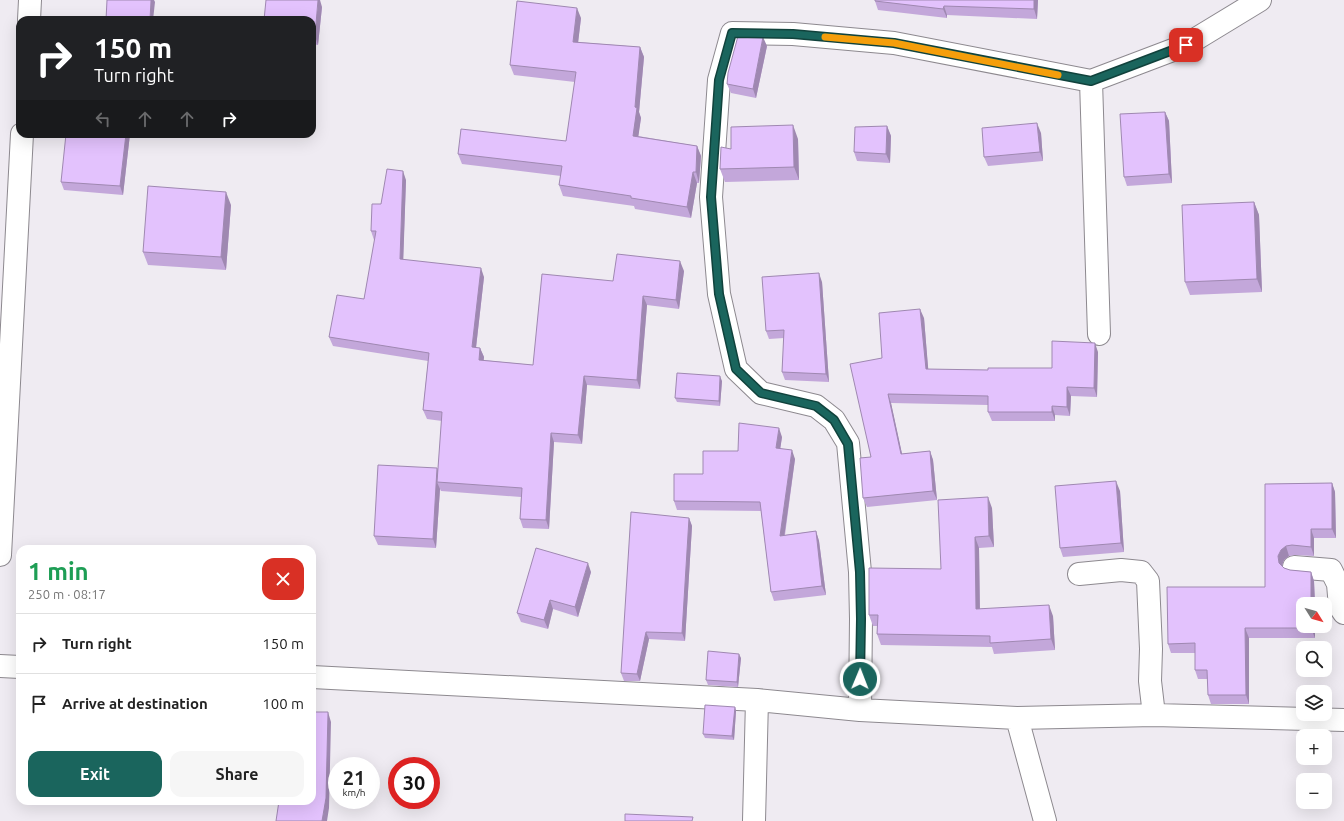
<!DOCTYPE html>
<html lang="en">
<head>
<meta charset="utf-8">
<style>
  :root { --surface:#fff; --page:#f6f6f6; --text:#222; --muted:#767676; --line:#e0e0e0; --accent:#1a655d }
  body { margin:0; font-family:Ubuntu,sans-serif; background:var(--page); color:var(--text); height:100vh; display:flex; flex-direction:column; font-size:15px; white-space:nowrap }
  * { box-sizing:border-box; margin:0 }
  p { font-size:13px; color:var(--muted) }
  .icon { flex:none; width:22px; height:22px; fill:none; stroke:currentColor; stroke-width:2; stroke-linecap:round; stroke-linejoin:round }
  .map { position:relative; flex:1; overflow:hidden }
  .drawer { position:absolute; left:16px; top:545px; width:300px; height:260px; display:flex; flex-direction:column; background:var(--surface); border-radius:12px; box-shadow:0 4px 16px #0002 }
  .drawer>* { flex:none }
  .banner { position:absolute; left:16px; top:16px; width:300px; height:122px; border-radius:12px; box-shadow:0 4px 16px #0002; background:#202124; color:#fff; overflow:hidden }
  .needle { width:26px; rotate:127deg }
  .controls { position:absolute; left:1296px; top:597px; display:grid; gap:8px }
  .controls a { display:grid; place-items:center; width:36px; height:36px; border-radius:8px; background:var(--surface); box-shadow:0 4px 16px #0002; font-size:20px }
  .speed { position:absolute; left:328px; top:757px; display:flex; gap:8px; font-size:20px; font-weight:700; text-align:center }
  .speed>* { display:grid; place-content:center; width:52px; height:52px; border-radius:50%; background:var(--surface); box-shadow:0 4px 16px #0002; line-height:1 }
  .speed small { font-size:10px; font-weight:400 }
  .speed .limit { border:6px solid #d22; background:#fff; color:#111 }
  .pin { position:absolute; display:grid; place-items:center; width:34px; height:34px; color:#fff; margin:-17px; border-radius:8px; box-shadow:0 2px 6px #0006 }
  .me { position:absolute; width:44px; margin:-22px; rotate:1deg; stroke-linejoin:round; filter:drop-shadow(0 0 3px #0008) }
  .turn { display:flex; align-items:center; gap:14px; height:84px; padding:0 12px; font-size:18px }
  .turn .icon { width:52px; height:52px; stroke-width:2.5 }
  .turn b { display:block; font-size:28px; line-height:34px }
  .lanes { display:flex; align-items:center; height:38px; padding:0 12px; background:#0003; justify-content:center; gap:20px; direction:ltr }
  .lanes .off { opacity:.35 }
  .round { display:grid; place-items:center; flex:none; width:42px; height:42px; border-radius:12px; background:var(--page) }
  .head { display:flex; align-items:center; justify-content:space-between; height:68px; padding:0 12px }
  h1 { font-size:24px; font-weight:700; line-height:30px; color:#1e9e55 }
  .cta { display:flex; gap:8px; margin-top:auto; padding:8px 12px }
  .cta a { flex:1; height:46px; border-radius:12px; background:var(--accent); color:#fff; font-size:16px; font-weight:700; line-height:46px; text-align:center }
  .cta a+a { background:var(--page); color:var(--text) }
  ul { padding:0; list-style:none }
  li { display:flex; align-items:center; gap:12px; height:60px; padding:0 12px; border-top:1px solid var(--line) }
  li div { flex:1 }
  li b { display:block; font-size:15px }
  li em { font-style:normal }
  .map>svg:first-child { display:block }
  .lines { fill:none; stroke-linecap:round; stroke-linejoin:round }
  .minor-casing { stroke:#8d898f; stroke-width:24 }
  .minor { stroke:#fff; stroke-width:22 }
  .wall { fill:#c3a7da }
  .shaded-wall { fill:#9f88b1 }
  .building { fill:#e3c2fd; stroke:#9f88b1 }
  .route-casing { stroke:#11423c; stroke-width:10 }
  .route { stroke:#1a655d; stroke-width:7 }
  .slow { stroke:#f59e0b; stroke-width:7 }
</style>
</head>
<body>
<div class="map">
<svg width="1344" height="821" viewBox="0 0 1344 821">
  <rect width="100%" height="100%" fill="#efebf2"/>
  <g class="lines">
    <g class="minor-casing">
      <path id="minor" d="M 29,20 L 30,0
        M 1091,81 L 1099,334
        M 0,555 L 22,134
        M 1294,567 L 1331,570 L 1338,584 L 1340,607 L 1344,613
        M 1079,574 L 1121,570 L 1141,572 L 1148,581 L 1151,649 L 1150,681 L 1154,715
        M 0,666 L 20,667
        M 312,677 L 757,700 L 860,710 L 1017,718 L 1154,715 L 1344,720
        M 860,710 L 861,619 L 860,572 L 848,443 L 834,420 L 816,406 L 761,393 L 736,369 L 719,294 L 711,197 L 719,80 L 732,33 L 793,34 L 894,43 L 1091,81 L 1186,45 L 1260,0
        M 1017,718 L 1045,821
        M 754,821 L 757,700"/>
    </g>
    <use href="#minor" class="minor"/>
  </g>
  <path class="wall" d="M 1038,0 L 1037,19 L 947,15 L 947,18 L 878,10 L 875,1 Z
    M 322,7 L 318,45 L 312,44 L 312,20 Z
    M 581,18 L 578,42 L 640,47 L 644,57 L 639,112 L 641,118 L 638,136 L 697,146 L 701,156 L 699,183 L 697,183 L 691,218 L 635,209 L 634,206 L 563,196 L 559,185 L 561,176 L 462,164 L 458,154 L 566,141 L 575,82 L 514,75 L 510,65 Z
    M 767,46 L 756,98 L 731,93 L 727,84 Z
    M 1165,112 L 1169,121 L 1172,183 L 1127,186 L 1124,177 Z
    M 887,126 L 891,136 L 890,163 L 857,161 L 854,152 Z
    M 1041,133 L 1043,161 L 988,166 L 984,157 Z
    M 130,134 L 123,195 L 64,190 L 61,182 Z
    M 798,139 L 799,180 L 725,182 L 720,169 L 731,149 Z
    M 406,180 L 403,259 L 484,277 L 476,348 L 480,348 L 484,357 L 483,360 L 533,365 L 613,281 L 684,271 L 679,309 L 647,305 L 640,389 L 587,385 L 582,444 L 554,442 L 549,529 L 523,528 L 520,519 L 521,497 L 441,491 L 440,489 L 436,548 L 378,545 L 374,536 L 438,471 L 442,421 L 427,419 L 423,410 L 428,361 L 333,346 L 329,337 L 364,299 L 375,240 L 374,240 L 371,231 Z
    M 1254,202 L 1259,215 L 1262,292 L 1190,295 L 1185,282 Z
    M 231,205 L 226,270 L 148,265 L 143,252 Z
    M 822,282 L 829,382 L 785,380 L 782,372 L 784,338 L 769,339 L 766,331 Z
    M 924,318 L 928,369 L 988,370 L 1052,368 L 1098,352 L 1097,397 L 1071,396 L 1070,416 L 1055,415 L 1055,421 L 992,421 L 988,412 L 988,405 L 891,403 L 902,454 L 930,451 L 933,460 L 937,500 L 867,507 L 863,498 L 871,457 L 882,358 Z
    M 722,381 L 720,406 L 677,402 L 675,398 Z
    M 782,437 L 780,449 L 795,459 L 785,535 L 816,531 L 819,541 L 826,595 L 774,601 L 771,592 L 761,511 L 677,510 L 674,501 L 703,474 L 738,451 Z
    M 1332,483 L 1335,492 L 1336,538 L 1314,538 L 1314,556 L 1295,555 L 1289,556 L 1284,560 L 1282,566 L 1284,568 L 1290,570 L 1311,572 L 1314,581 L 1315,604 L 1303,604 L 1303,626 L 1315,626 L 1315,638 L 1249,638 L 1249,704 L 1211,704 L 1208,695 L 1208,679 L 1198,679 L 1195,670 L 1195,653 L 1171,653 L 1168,644 L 1265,587 L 1265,484 Z
    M 1120,491 L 1124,552 L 1063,557 L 1060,548 Z
    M 992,508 L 994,547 L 979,548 L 980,609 L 1053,616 L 1055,650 L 994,654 L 992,647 L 881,645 L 877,634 L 877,626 L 873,626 L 869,615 L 941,569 Z
    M 689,518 L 692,526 L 685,641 L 649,639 L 640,681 L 624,681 L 621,673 Z
    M 591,572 L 578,617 L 553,609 L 548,629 L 521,622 L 517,613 Z
    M 741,658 L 738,687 L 708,685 L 706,680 Z
    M 735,707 L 736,711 L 734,740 L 705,738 L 703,734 Z"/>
  <path class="shaded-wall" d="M 151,0 L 154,0 L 155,2 L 153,20 L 150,20 Z
    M 318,0 L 320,0 L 322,7 L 318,45 L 315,36 Z
    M 1034,0 L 1038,0 L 1037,19 L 1034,9 Z
    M 944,6 L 947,15 L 947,18 L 943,9 Z
    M 577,8 L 581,18 L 577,52 L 573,42 Z
    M 763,37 L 767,46 L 756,98 L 753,89 Z
    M 640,47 L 644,57 L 639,112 L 641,118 L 637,146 L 633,136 L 635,107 Z
    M 1165,112 L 1169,121 L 1172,183 L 1169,174 Z
    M 1037,123 L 1041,133 L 1043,161 L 1040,152 Z
    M 793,125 L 798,139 L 799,180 L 794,167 Z
    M 887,126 L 891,136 L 890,163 L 886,154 Z
    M 126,134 L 130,134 L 123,195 L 120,186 Z
    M 697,146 L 701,156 L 699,183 L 696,172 Z
    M 403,171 L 406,180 L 403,268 L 400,259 Z
    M 693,172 L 697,183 L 691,218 L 687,207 Z
    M 226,192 L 231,205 L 226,270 L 221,257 Z
    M 1254,202 L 1259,215 L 1262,292 L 1257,279 Z
    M 680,261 L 684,271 L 679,309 L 676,300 Z
    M 481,268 L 484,277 L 475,356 L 472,347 Z
    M 819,273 L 822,282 L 829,382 L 826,374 Z
    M 643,296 L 647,305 L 640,389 L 637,380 Z
    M 920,309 L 924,318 L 929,378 L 926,369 Z
    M 1095,343 L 1098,352 L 1097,397 L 1094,388 Z
    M 480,348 L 484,357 L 483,369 L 479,360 Z
    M 584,376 L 587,385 L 582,444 L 578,435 Z
    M 720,376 L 722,381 L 720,406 L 719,401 Z
    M 1067,387 L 1071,396 L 1070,416 L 1067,407 Z
    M 888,394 L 891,403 L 904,463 L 901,454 Z
    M 1052,406 L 1055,415 L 1055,421 L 1052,412 Z
    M 779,428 L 782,437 L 779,457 L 776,448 Z
    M 551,433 L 554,442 L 549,529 L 546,520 Z
    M 792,450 L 795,459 L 783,545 L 780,536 Z
    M 930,451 L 933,460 L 937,500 L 933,491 Z
    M 437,468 L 440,477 L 437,482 L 440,489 L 436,548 L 433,539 Z
    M 1116,481 L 1120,491 L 1124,552 L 1121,543 Z
    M 1332,483 L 1335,492 L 1336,538 L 1332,529 Z
    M 988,497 L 992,508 L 994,547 L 989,536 Z
    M 689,518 L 692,526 L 685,641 L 682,633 Z
    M 1311,529 L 1314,538 L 1314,556 L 1311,547 Z
    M 816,531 L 819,541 L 826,595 L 822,586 Z
    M 975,537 L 979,548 L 980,620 L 976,609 Z
    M 1286,546 L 1289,556 L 1284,560 L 1282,566 L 1279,563 L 1278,556 L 1281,550 Z
    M 588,563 L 591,572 L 578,617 L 575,607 Z
    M 1311,572 L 1314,581 L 1315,604 L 1311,604 Z
    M 550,600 L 553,609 L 548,629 L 544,620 Z
    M 1049,605 L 1053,616 L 1055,650 L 1051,639 Z
    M 1311,626 L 1315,626 L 1315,638 L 1311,628 Z
    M 1245,628 L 1249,638 L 1249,704 L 1246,695 Z
    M 646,632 L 649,639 L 640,681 L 637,674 Z
    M 739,654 L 741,658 L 738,687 L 737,682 Z
    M 735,707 L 736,711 L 734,740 L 732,736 Z
    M 328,712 L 331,722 L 329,808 L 327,821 L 322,821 Z"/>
  <path class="building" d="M 107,0 L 151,0 L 150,20 L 106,20 Z
    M 266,0 L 318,0 L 315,36 L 312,36 L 312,20 L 264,20 Z
    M 875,0 L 1034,0 L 1034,9 L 944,6 L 943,9 L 875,1 Z
    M 517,1 L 577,8 L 573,42 L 640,47 L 635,107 L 637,108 L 633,136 L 697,146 L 696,172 L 693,172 L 687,207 L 631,198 L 631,196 L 559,185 L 562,166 L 458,154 L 461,129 L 566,141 L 576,72 L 510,65 Z
    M 738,36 L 763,37 L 753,89 L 727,84 L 728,73 Z
    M 1165,112 L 1169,174 L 1124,177 L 1120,114 Z
    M 1037,123 L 1040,152 L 984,157 L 982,128 Z
    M 793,125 L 794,167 L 720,169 L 721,147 L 731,149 L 731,127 Z
    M 887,126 L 886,154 L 854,152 L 855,127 Z
    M 66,134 L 126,134 L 120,186 L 61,182 Z
    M 387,169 L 403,171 L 400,259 L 481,268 L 472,347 L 480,348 L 479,360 L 533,365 L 542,274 L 613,281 L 617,254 L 680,261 L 676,300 L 643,296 L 637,380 L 584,376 L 578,435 L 551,433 L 546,520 L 520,519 L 522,488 L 437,482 L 442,412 L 423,410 L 429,353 L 329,337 L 337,295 L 364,299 L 376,231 L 371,231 L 372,204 L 381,204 Z
    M 148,186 L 226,192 L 221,257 L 143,252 Z
    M 1254,202 L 1257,279 L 1185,282 L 1182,205 Z
    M 819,273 L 826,374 L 782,372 L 784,330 L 766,331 L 762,277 Z
    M 920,309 L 926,369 L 988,370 L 988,368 L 1052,368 L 1052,341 L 1095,343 L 1094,388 L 1067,387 L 1067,407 L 1052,406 L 1052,412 L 988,412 L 988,396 L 888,394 L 901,454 L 930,451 L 933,491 L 863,498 L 860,458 L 871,457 L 850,364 L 882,358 L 879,313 Z
    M 677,373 L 720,376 L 719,401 L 675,398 Z
    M 739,423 L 779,428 L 776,448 L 792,450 L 780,536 L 816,531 L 822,586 L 771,592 L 760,502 L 674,501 L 674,474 L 703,474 L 703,451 L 738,451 Z
    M 378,465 L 437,468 L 433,539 L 374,536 Z
    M 1116,481 L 1121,543 L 1060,548 L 1055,486 Z
    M 1332,483 L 1332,529 L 1311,529 L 1311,547 L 1292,545 L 1286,546 L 1281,550 L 1278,556 L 1279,563 L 1284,568 L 1290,570 L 1311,572 L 1311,604 L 1303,604 L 1303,626 L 1311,626 L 1311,628 L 1245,628 L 1246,695 L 1208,695 L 1207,670 L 1195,670 L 1195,643 L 1168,644 L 1167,587 L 1265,587 L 1265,484 Z
    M 988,497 L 989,536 L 975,537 L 976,609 L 1049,605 L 1051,639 L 990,643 L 990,636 L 877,634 L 878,615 L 869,615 L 869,568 L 941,569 L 938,500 Z
    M 631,512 L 689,518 L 682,633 L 646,632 L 637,674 L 621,673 Z
    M 536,548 L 588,563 L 575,607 L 550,600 L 544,620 L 517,613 Z
    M 708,651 L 739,654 L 737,682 L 706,680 Z
    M 705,705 L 735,707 L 732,736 L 703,734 Z
    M 312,712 L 328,712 L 326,798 L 322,821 L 276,821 L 279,801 L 312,801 Z
    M 625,814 L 693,817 L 692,821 L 625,821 Z"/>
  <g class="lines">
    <g class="route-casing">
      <path id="route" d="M 860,679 L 861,619 L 860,572 L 848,444 L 834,420 L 816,406 L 761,393 L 736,369 L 719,294 L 711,197 L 719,80 L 732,33 L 793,34 L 894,43 L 1091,81 L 1186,45"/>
    </g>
    <use href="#route" class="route"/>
    <path class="slow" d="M 825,37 L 894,43 L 1058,75"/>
  </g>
</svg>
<div class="controls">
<a><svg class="needle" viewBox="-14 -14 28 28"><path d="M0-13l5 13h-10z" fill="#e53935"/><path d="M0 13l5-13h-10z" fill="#767676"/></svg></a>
<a><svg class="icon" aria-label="search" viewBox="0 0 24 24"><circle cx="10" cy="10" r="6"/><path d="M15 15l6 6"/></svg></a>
<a><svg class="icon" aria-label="layers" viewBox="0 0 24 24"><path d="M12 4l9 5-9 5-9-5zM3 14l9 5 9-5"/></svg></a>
<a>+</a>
<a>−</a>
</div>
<div class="speed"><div>21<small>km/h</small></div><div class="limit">30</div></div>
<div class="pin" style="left:1186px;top:45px;background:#d93025"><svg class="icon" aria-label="arrive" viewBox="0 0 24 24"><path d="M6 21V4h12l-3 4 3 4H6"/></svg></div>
<svg class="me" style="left:860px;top:679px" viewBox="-20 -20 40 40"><circle r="17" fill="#1a655d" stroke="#fff" stroke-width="3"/><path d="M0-11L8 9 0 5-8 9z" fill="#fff"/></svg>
<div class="banner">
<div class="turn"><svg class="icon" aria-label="right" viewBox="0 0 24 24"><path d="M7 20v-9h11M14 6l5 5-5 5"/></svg><div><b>150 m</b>Turn right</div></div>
<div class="lanes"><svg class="icon off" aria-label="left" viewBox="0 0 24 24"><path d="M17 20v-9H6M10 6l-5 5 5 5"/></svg><svg class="icon off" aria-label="ahead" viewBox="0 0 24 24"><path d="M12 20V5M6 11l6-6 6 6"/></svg><svg class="icon off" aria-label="ahead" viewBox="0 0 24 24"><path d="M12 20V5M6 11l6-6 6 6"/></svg><svg class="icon" aria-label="right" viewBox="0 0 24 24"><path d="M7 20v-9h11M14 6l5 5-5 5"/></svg></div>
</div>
<section class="drawer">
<div class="head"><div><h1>1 min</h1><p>250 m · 08:17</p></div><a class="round" style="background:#d93025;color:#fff"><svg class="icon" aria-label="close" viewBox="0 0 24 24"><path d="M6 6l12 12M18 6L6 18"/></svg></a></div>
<ul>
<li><svg class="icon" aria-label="right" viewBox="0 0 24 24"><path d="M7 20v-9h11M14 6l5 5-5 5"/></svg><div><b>Turn right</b></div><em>150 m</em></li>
<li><svg class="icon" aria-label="arrive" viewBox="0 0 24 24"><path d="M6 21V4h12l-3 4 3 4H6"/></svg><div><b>Arrive at destination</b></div><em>100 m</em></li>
</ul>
<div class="cta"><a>Exit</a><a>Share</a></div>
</section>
</div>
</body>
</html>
